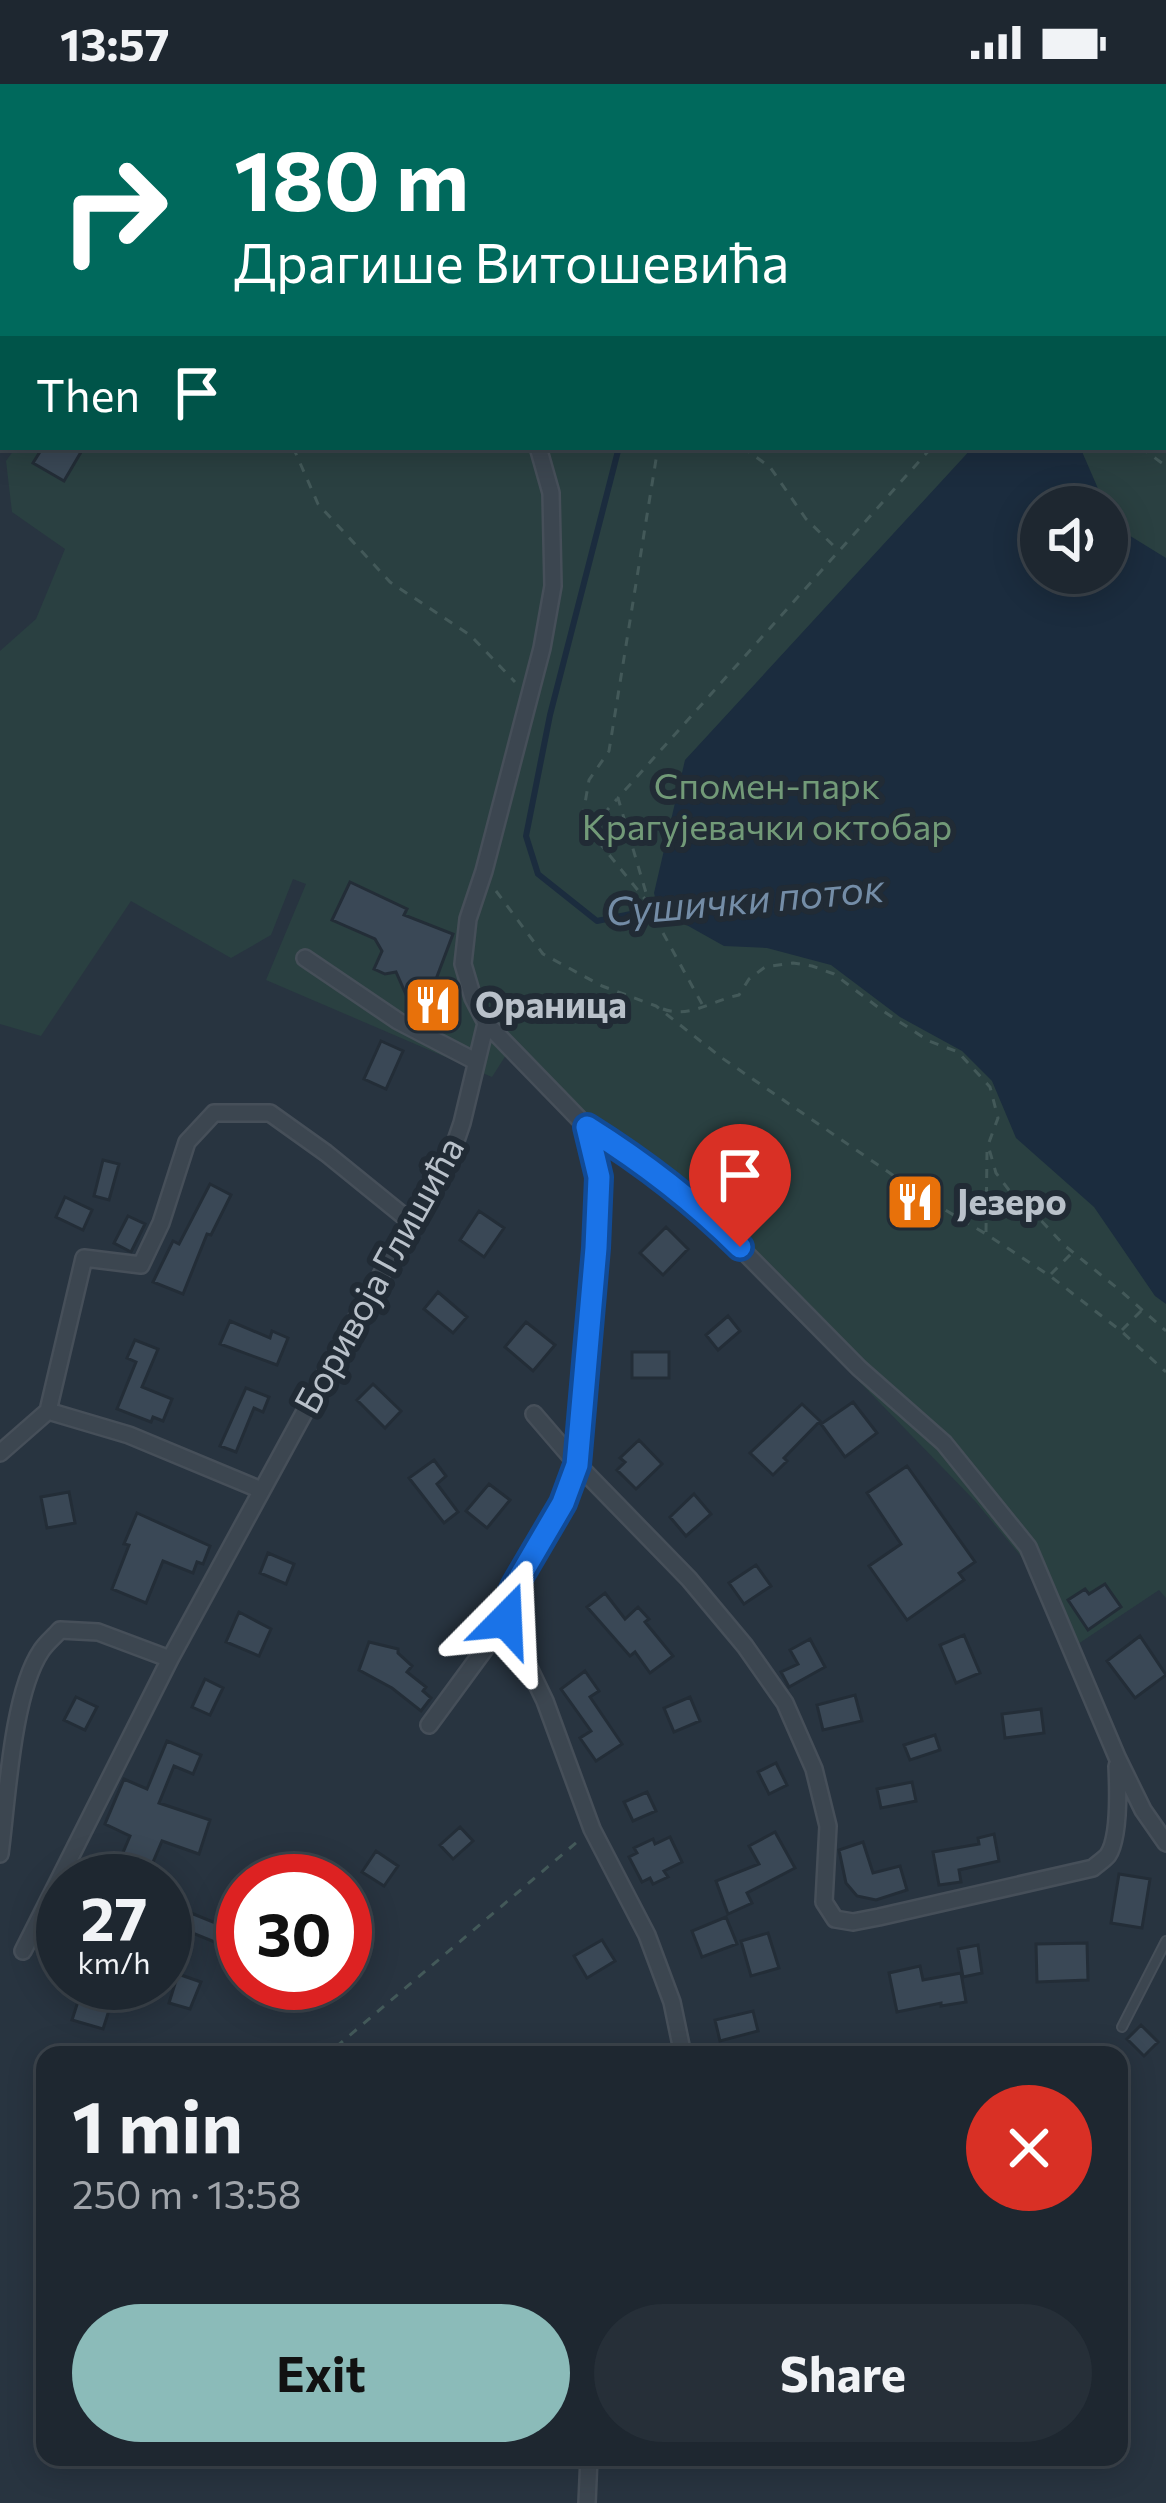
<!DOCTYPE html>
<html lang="en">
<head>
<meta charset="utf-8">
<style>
  :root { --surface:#1e2730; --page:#262f38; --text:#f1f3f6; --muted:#a1a5ab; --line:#3c444c; --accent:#8bbbb9 }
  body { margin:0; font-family:Commissioner,sans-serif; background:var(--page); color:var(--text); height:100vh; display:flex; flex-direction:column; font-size:45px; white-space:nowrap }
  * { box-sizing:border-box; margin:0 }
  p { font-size:39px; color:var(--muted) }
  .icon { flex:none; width:66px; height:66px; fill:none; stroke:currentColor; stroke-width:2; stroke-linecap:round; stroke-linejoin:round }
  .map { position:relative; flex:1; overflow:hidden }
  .side { position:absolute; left:36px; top:1962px; width:1092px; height:420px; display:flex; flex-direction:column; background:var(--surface); border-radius:24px; box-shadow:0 6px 30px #0003,0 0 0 3px var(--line) }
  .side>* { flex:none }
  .guide { position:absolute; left:0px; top:0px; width:1167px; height:366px; box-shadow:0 6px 30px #0003,0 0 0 3px var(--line); background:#00695c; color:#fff; overflow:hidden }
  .controls { position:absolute; left:1020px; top:402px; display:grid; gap:24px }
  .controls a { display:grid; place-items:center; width:108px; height:108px; border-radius:50%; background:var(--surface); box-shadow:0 6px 30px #0003,0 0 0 3px var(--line); font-size:60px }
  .speed { position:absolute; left:36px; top:1770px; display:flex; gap:24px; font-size:60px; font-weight:700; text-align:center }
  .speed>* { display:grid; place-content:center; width:156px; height:156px; border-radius:50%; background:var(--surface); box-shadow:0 6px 30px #0003,0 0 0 3px var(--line); line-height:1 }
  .speed small { font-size:30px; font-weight:400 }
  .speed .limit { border:18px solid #d22; background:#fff; color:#111 }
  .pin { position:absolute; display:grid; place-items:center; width:102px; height:102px; color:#fff; margin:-123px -51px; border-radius:50% 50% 50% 0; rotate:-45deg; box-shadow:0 0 12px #0007 }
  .pin .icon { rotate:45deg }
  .me { position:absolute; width:132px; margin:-66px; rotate:21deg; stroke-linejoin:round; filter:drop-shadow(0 0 9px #0008) }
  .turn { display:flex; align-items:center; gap:42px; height:252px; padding:0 36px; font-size:54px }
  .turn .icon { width:156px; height:156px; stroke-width:2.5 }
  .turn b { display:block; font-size:84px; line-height:102px }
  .then { display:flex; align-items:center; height:114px; padding:0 36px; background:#0003; gap:24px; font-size:45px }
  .round { display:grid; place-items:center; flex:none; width:126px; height:126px; border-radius:63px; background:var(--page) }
  .headline { display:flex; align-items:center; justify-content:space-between; height:204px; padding:0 36px }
  h1 { font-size:72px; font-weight:700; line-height:90px }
  .primary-button { display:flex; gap:24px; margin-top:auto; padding:24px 36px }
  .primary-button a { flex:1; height:138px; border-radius:72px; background:var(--accent); color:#111; font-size:48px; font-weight:700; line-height:138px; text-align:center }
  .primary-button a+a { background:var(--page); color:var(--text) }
  .status { display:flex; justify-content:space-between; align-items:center; height:84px; padding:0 60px; background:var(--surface); direction:ltr }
  .status svg { height:33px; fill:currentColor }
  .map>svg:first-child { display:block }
  .green { fill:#2a4041; fill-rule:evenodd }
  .water { fill:#1b2c3e }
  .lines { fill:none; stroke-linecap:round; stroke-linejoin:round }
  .stream { stroke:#1b2c3e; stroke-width:6 }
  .building { fill:#3a4856; stroke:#232d37; stroke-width:3 }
  .lane-casing { stroke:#464f59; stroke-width:12 }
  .street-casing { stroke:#464f59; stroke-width:20 }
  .secondary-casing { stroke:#464f59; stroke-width:26 }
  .path { stroke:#435959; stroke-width:3; stroke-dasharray:9 9; stroke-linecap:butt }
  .lane { stroke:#3c4650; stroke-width:8 }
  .street { stroke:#3c4650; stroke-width:15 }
  .secondary { stroke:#4a5563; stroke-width:21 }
  .route-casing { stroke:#114b97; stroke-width:30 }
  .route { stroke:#1a73e8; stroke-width:21 }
  .labels { text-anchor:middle; stroke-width:12; stroke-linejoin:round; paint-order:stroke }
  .park-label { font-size:36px; fill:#729a78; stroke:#212b35 }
  .poi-label { font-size:36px; font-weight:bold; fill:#b9c1ca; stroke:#212b35; text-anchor:start }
  .street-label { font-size:36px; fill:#b9c1ca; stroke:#212b35 }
  .water-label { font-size:39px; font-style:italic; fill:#748da7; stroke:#212b35 }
</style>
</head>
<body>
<div class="status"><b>13:57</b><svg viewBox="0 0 49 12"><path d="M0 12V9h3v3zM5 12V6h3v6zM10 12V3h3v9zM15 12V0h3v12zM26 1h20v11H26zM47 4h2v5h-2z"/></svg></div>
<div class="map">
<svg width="1166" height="2419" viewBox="0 0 1166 2419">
  <rect width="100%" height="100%" fill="#283440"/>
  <path class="green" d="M 0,0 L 1166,0 L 1166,1514 L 1159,1506 L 1066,1568 L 1025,1477 L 975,1417 L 725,1159 L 506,971 L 492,993 L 266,896 L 306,800 L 293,795 L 271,851 L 231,874 L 131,817 L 41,952 L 0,940 L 0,567 L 36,535 L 65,465 L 12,428 L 6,377 L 16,363 L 1164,363 L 1164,3 L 3,3 L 3,243 L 0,241 ZM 1041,423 L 1107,423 L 1107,489 L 1041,489 Z"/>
  <path class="water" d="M 973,363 L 1080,363 L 1106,423 L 1041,423 L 1041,489 L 1107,489 L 1107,426 L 1114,442 L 1166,474 L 1166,1220 L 1155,1212 L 1094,1123 L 1016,1054 L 992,997 L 962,967 L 900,933 L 831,881 L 767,864 L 724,862 L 658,825 L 654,809 L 685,676 Z"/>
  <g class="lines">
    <path class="stream" d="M 644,0 L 645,3
      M 619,363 L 550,631 L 526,752 L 538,790 L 597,837 L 660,824"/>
  </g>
  <path class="building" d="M 43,363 L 72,363 L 81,368 L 64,397 L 33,379 Z
    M 350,798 L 407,825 L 404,831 L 453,850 L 421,935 L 416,933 L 396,888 L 385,890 L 374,885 L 382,867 L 375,855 L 332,836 Z
    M 381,957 L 403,967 L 386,1005 L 364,995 Z
    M 103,1076 L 119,1080 L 109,1116 L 94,1112 Z
    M 210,1100 L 231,1111 L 211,1151 L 207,1150 L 183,1210 L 153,1198 L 173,1157 L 179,1160 Z
    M 65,1113 L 92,1126 L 83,1146 L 56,1133 Z
    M 479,1127 L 504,1144 L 484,1173 L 460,1156 Z
    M 128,1132 L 145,1140 L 131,1168 L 114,1159 Z
    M 666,1143 L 688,1165 L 663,1191 L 640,1169 Z
    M 438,1208 L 467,1233 L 453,1249 L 424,1225 Z
    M 728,1232 L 740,1247 L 718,1266 L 706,1251 Z
    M 230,1237 L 270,1254 L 272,1247 L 288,1254 L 277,1281 L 220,1260 Z
    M 526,1238 L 555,1261 L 533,1287 L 505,1263 Z
    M 135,1256 L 158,1265 L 142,1303 L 172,1315 L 163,1337 L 153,1333 L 151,1338 L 117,1325 L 136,1278 L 127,1274 Z
    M 632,1268 L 669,1268 L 669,1294 L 632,1294 Z
    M 373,1300 L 401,1327 L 385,1344 L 357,1316 Z
    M 246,1304 L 269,1313 L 263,1328 L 254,1324 L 236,1368 L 220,1362 Z
    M 853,1318 L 877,1349 L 845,1373 L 821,1340 Z
    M 802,1320 L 820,1337 L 784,1374 L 787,1377 L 773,1391 L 750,1369 Z
    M 639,1356 L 662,1380 L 636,1405 L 617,1386 L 625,1378 L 620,1374 Z
    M 434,1376 L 446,1392 L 437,1400 L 458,1428 L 444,1439 L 409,1394 Z
    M 907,1382 L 975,1478 L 959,1489 L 964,1496 L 907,1536 L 869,1482 L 901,1460 L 867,1409 Z
    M 489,1400 L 510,1416 L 487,1444 L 466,1427 Z
    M 69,1408 L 75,1439 L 47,1444 L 41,1413 Z
    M 694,1410 L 711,1430 L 686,1452 L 670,1433 Z
    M 137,1429 L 210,1462 L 203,1480 L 197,1478 L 193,1489 L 163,1477 L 146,1519 L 112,1505 L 129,1461 L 124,1460 Z
    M 268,1469 L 294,1480 L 286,1500 L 260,1489 Z
    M 756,1481 L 771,1502 L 744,1520 L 729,1499 Z
    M 1105,1500 L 1121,1523 L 1088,1546 L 1068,1516 L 1085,1505 L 1089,1510 Z
    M 605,1509 L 625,1535 L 638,1523 L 649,1535 L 645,1538 L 673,1572 L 650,1589 L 635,1568 L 630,1572 L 587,1523 Z
    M 239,1528 L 271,1545 L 259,1572 L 226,1558 Z
    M 964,1551 L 980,1589 L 956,1599 L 940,1561 Z
    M 1140,1552 L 1166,1591 L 1135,1614 L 1107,1577 Z
    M 810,1555 L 825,1583 L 789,1603 L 781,1588 L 798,1580 L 790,1566 Z
    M 369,1558 L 398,1565 L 398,1569 L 412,1582 L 407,1588 L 426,1603 L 423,1607 L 431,1614 L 421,1627 L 392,1604 L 359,1586 Z
    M 585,1587 L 599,1607 L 590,1613 L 622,1660 L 596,1677 L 580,1654 L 591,1647 L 561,1605 Z
    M 205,1595 L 223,1604 L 210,1631 L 192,1623 Z
    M 855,1611 L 862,1637 L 823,1646 L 817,1621 Z
    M 76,1613 L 97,1623 L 85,1646 L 64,1636 Z
    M 690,1613 L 700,1637 L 674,1648 L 664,1624 Z
    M 1041,1625 L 1044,1649 L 1005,1654 L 1002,1630 Z
    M 935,1651 L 940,1666 L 910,1676 L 904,1661 Z
    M 167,1657 L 201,1671 L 193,1690 L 174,1682 L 159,1719 L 210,1736 L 199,1770 L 162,1757 L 145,1797 L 111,1797 L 130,1752 L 105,1740 L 124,1695 L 147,1705 Z
    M 776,1679 L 787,1701 L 769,1710 L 758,1688 Z
    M 912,1698 L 916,1717 L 881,1724 L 877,1705 Z
    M 647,1708 L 656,1727 L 633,1737 L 624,1718 Z
    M 460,1743 L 473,1757 L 453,1775 L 440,1761 Z
    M 775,1748 L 795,1784 L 747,1809 L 752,1819 L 728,1830 L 716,1797 L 759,1780 L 749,1762 Z
    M 994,1750 L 999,1777 L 959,1786 L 961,1798 L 939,1801 L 933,1768 L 979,1760 L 978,1754 Z
    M 670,1753 L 682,1778 L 664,1787 L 668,1793 L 653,1800 L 650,1794 L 642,1798 L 629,1773 L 637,1769 L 634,1764 L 653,1755 L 655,1760 Z
    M 863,1758 L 873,1789 L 900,1782 L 907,1806 L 876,1816 L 857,1812 L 846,1799 L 839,1766 Z
    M 376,1767 L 398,1782 L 384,1802 L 362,1788 Z
    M 1119,1790 L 1150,1795 L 1142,1844 L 1111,1839 Z
    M 191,1829 L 223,1842 L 217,1859 L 185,1846 Z
    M 726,1833 L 737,1860 L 702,1873 L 692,1847 Z
    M 768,1849 L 779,1884 L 751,1892 L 741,1857 Z
    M 602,1856 L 615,1877 L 587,1894 L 574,1872 Z
    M 1087,1859 L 1088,1896 L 1037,1898 L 1036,1860 Z
    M 978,1861 L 982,1889 L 963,1893 L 958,1865 Z
    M 920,1882 L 923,1896 L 961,1889 L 966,1918 L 941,1922 L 941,1919 L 897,1928 L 889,1889 Z
    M 178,1890 L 201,1898 L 190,1925 L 169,1919 Z
    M 82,1905 L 113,1914 L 103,1945 L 72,1936 Z
    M 753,1927 L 758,1947 L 720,1957 L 715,1936 Z
    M 1141,1941 L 1158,1958 L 1144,1972 L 1127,1955 Z"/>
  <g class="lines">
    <g class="lane-casing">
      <path id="lane" d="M 1122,1943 L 1166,1857"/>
    </g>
    <g class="street-casing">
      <path id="street" d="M 361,0 L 361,3
        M 538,363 L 551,409 L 553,502 L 542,564 L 484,787 L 468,835 L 463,880 L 473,914 L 486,939 L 587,1043 L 635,1072 L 713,1136 L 859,1284 L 944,1359 L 1028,1463 L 1117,1673 L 1143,1726 L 1166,1759
        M 305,874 L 398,937 L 475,977
        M 587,1043 L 599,1093 L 596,1164 L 577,1380 L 563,1419 L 515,1501 L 506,1521 L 506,1536 L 545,1617 L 592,1745 L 647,1851 L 672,1918 L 683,1971
        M 48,1327 L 84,1174 L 141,1181 L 161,1139 L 187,1058 L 214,1029 L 270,1029 L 326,1069 L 411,1138
        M 534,1330 L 577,1380 L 689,1495 L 745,1562 L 785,1619 L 814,1685 L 828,1742 L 824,1818 L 835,1835 L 853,1838 L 879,1833 L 1093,1784 C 1097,1780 1104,1776 1108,1771 C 1120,1753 1118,1703 1117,1682
        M 0,1369 L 48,1327 L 129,1351 L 261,1406
        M 429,1641 L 506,1536
        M 0,1770 C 7,1717 12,1610 41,1567 C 46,1559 54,1553 60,1546 L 98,1548 L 170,1575 L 334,1274 L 411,1138 L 448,1080 L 462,1039 L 486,939
        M 23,1867 L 170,1575
        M 587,2419 L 589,2373"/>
    </g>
    <g class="secondary-casing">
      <path id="secondary" d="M 419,0 L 429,3
        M 742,3 L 748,0"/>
    </g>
    <path class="path" d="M 155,0 L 161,3
      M 465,0 L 476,3
      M 0,353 L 3,346
      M 293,363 L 318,420 L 390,498 L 470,551 L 515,598
      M 742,363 L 770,383 L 806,435 L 837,465
      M 1140,363 L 1166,382
      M 591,744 L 617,715
      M 496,807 L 543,870 L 602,902 L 656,922 L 722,974 L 935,1120 L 986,1150 L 1050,1192 L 1121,1247 L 1166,1288
      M 649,820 L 602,762 L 583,731 L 589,696 L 609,667 L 658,363
      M 702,920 L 652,829 L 618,714 L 932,363
      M 663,925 C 689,935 713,916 739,911 L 749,895 L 765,883 L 793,879 L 812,882 L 834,890 L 883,927 L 929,957 L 958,968 L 990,1003 L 998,1034 L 988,1061 L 996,1089 L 1015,1114 L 1034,1129 L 1064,1161 L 1122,1208 L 1166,1247
      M 986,1148 L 987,1068
      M 1051,1190 L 1073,1168
      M 1122,1246 L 1141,1227
      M 336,1963 L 577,1758"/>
    <use href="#lane" class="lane"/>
    <use href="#street" class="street"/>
    <use href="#secondary" class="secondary"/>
  </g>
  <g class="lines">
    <g class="route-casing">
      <path id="route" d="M 506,1536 L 506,1521 L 515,1501 L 563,1419 L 577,1381 L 596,1164 L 599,1093 L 587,1043 C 643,1078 694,1117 740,1163"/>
    </g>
    <use href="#route" class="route"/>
  </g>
  <defs>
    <g id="restaurant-square" transform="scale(3)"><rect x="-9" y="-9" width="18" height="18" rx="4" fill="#e8710a" stroke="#212b35"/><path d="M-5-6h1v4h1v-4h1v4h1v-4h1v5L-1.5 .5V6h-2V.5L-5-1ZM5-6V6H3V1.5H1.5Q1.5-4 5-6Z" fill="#fff"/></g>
  </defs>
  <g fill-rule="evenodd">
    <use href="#restaurant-square" x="433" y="921"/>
    <use href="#restaurant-square" x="915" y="1118"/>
  </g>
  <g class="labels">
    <g class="park-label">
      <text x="767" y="715">Спомен-парк<tspan x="767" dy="41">Крагујевачки октобар</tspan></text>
    </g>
    <g class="poi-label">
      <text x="475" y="934">Ораница</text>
      <text x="957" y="1131">Језеро</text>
    </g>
    <g class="street-label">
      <text transform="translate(379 1191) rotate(-61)" y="13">Боривоја Глишића</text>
    </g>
    <g class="water-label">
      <text transform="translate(745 816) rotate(-5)" y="14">Сушички поток</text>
    </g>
  </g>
</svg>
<div class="controls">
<a><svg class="icon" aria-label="sound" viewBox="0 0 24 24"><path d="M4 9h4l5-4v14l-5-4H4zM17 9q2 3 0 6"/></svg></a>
</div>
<div class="speed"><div>27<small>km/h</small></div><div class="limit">30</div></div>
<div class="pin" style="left:740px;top:1163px;background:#d93025"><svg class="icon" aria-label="arrive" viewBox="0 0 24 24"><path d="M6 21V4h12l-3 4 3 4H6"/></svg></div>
<svg class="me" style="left:506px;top:1536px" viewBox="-20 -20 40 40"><path d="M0-17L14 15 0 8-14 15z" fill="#1a73e8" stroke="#fff" stroke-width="4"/></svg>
<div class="guide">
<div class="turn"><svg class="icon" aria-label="right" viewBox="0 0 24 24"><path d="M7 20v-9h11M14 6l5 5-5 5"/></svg><div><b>180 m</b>Драгише Витошевића</div></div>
<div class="then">Then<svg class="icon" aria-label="arrive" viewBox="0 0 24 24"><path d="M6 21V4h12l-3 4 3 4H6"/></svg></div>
</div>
<section class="side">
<div class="headline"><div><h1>1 min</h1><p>250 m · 13:58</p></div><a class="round" style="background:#d93025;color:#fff"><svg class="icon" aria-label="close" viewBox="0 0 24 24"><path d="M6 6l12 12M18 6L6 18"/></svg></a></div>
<div class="primary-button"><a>Exit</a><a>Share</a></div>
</section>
</div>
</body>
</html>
